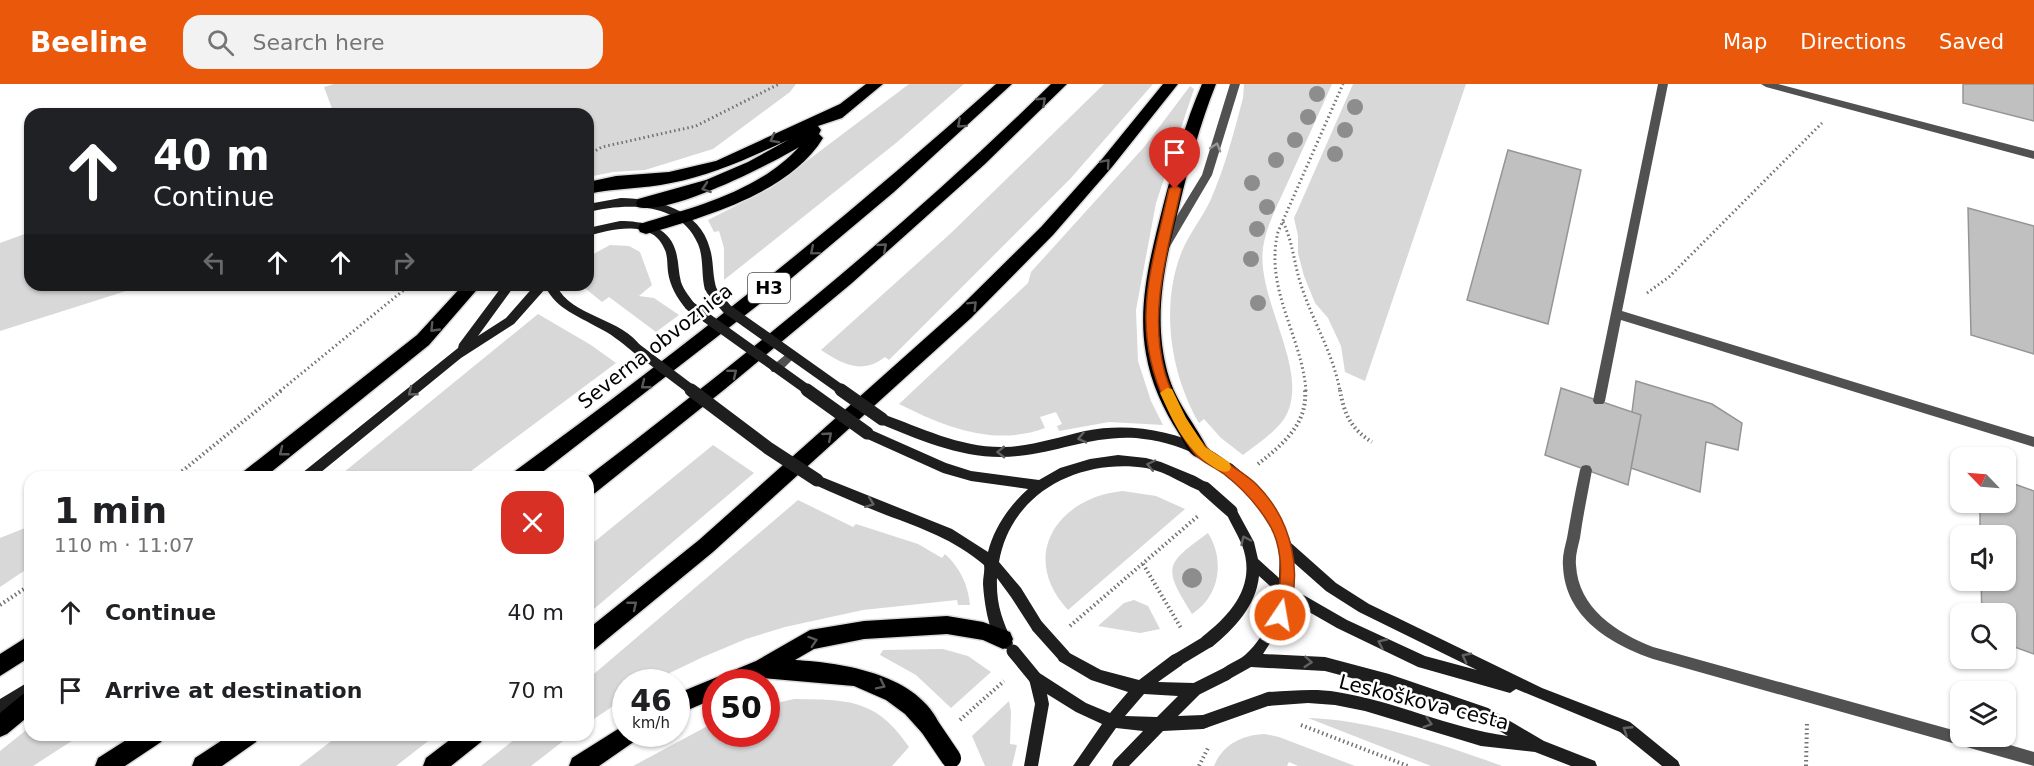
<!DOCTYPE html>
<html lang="en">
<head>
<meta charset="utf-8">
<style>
  :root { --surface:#fff; --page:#f2f2f2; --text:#202124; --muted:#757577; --accent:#ea580c }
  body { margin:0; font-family:"DejaVu Sans",sans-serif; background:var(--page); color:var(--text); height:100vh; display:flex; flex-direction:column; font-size:22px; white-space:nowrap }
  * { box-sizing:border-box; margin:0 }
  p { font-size:20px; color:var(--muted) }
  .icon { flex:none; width:33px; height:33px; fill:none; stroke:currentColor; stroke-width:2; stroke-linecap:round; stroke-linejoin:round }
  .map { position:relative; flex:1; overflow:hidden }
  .panel { position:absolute; left:24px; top:387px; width:570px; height:270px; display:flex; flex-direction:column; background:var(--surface); border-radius:18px; box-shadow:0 2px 4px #0004 }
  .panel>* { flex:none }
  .top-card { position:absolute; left:24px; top:24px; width:570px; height:183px; border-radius:18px; box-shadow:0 2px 4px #0004; background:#202124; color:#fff; overflow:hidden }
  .needle { width:39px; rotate:295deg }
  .controls { position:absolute; left:1950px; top:363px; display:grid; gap:12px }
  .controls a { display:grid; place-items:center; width:66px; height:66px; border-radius:12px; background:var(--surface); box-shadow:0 2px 4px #0004; font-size:30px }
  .speed { position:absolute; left:612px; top:585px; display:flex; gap:12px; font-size:30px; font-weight:700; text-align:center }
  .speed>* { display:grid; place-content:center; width:78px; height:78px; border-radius:50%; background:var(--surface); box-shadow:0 2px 4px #0004; line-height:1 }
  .speed small { font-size:15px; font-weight:400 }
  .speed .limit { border:9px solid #d22; background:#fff; color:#111 }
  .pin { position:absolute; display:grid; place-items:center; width:51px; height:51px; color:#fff; margin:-62px -26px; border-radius:50% 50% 50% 0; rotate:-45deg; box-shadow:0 0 6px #0007 }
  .pin .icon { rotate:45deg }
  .me { position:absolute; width:66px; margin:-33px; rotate:12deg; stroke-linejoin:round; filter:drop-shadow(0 0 4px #0008) }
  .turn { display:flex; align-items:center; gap:21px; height:126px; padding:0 30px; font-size:27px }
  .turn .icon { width:78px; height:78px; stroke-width:2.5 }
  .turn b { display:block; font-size:42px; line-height:51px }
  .lanes { display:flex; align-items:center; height:57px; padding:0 30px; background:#0003; justify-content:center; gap:30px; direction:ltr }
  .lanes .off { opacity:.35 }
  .round { display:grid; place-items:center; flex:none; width:63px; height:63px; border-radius:18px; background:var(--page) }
  .overview { display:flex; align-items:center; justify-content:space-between; height:102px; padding:0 30px }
  h1 { font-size:36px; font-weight:600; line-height:45px }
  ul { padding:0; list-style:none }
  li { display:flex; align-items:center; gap:18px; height:78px; padding:0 30px }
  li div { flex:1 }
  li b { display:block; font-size:22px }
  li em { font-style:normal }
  header { display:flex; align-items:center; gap:36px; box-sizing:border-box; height:84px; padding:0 30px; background:var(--accent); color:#fff }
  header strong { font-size:28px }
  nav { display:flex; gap:33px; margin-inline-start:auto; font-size:21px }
  .search { width:420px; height:54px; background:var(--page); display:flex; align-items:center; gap:15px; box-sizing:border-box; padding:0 21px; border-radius:18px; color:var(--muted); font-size:22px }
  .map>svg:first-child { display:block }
  .green { fill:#d8d8d8 }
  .building { fill:#c0c0c0; stroke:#959595; stroke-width:1.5 }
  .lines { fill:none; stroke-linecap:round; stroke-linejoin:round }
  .highway-casing { stroke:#dbdbdb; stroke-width:3 }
  .path-far1 { stroke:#737373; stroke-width:3; stroke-dasharray:1.5 3; stroke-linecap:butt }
  .path { stroke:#737373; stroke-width:4; stroke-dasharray:1.5 3; stroke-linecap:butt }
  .lane { fill:#515151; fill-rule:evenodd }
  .secondary { fill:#1e1e1e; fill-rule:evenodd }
  .highway { fill:#000; fill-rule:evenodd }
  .highway-bridge-casing { stroke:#dbdbdb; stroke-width:22; stroke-linecap:butt }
  .secondary-bridge-far1 { stroke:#1e1e1e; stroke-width:10 }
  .secondary-bridge { stroke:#1e1e1e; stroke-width:13 }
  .highway-bridge { stroke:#000; stroke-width:20 }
  .tree { fill:#8d8d8d }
  .oneway { stroke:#595959 }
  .oneway2 { stroke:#979797 }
  .oneway3 { stroke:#626262 }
  .route { fill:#ea580c; stroke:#983908; stroke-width:1.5 }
  .slow { fill:#f59e0b }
  .labels { text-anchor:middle; stroke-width:5; stroke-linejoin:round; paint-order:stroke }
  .shield { fill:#fff; stroke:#4c4c4c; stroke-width:1.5 }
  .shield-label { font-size:18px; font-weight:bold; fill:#000 }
  .street-label { font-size:20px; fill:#000; stroke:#fff }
</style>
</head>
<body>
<header>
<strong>Beeline</strong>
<div class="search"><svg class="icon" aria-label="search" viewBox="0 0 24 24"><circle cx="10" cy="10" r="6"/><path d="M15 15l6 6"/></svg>Search here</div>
<nav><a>Map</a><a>Directions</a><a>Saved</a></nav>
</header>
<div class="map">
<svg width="2034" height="682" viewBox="0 0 2034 682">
  <rect width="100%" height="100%" fill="#fff"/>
  <path class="green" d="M 334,0 L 796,0 L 790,8 L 713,65 L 645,86 L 613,88 L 588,93 L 588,30 L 334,30 L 324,3 Z
    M 909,0 L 964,0 L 896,59 L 724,196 L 724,164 L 719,147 L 714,148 L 708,136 L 771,104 Z
    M 1104,0 L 1153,0 L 1071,94 L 889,276 L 885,273 C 862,291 842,280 821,266 L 951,149 Z
    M 1244,0 L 1332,0 C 1317,33 1302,67 1287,100 C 1278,120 1266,142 1263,164 C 1256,217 1313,290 1284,335 C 1274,349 1257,360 1243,371 L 1221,354 L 1204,335 L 1199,339 C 1170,289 1160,221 1182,167 C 1190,148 1203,133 1211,115 C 1225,83 1234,48 1243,14 Z
    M 1353,0 L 1466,0 L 1365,297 L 1345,288 L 1341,262 L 1328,234 L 1315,219 L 1304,192 L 1298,169 L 1298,152 L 1294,134 Z
    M 1190,2 L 1194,5 L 1156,119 L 1136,226 L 1138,277 L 1151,317 L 1163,341 L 1109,338 L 1059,347 L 1057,342 L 1062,340 L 1056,328 L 1040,333 L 1045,344 C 994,363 945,343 899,320 L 1028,199 L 1031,188 L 1145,62 Z
    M 30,148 L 30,201 L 145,201 L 0,247 L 0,159 Z
    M 610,161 L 629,162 L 640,168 L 652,201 L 639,212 L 654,214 L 679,231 L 656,248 L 609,213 L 602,218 L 581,201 L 588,201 L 588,173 Z
    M 538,230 L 591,261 L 616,279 L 463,393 L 338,393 Z
    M 713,361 L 754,389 L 588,530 L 588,463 Z
    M 1123,407 L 1156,412 L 1185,425 L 1068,526 C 1018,472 1058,413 1123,407 Z
    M 798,416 L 853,443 L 856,440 L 918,460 L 942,474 L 945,470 C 960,484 968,500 970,521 L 958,521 L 957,516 L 863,526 L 785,543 L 746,555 L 703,573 L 651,598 L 626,598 L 625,614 L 588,639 L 588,595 Z
    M 30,442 L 30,483 L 0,503 L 0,454 Z
    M 1208,449 C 1225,476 1220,512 1192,530 C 1163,483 1164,481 1208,449 Z
    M 1134,516 L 1148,522 L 1160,545 L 1140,549 L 1098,542 L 1124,519 Z
    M 943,565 L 968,572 L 991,588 L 951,624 L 916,591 L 880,571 L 883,566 Z
    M 794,615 C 847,616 876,614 909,663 L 892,682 L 633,682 L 715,638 L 716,650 L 766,650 L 767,621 Z
    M 1009,617 L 1011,628 L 1010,660 L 1017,661 L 1012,682 L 985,682 L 972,652 Z
    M 1308,634 C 1368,635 1445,661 1502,682 L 1431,682 Z
    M 30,643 L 30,651 L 81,651 L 33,682 L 0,682 L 0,667 Z
    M 1265,650 L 1279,653 L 1355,682 L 1298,682 L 1289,678 L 1287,682 L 1214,682 C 1223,660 1242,651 1265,650 Z
    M 339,651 L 436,651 L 396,682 L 299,682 Z
    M 520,651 L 571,651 L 531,682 L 481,682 Z"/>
  <path class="building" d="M 1963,0 L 2034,0 L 2034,37 L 1963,19 Z
    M 1508,66 L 1581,86 L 1548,240 L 1467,216 Z
    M 1968,124 L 2034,142 L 2034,270 L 1971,251 Z
    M 1636,297 L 1712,320 L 1742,339 L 1738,366 L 1706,358 L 1700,408 L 1631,384 L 1641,331 L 1632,328 Z
    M 1561,304 L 1641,331 L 1628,401 L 1545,371 Z
    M 2006,397 L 2034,407 L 2034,570 L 2006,560 L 2006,530 L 1982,530 L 1981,496 L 2006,496 L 2006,452 L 1980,452 L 1980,418 L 2006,418 Z"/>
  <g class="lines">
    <g class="highway-casing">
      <path id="highway" d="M 866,0 L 883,0 L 842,34 L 818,42 L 821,46 L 819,50 L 823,54 C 790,109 704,133 646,150 L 640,148 L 638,144 L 640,140 C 695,123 759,107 799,63 C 771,80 669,132 638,123 L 636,119 L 638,115 L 706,96 L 748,78 L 788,56 C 749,74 712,91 671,99 C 643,105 615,104 588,110 L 588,98 L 616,92 L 669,88 L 716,77 L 840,20 Z
        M 996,0 L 1012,0 L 894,108 L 775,208 L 536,393 L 513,393 L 515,387 C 682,265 843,138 996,0 Z
        M 1051,0 L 1067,0 L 985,80 L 852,199 L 725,305 L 595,409 L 588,411 L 587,393 C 748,270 907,142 1051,0 Z
        M 1163,0 L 1178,0 L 1112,83 L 1053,151 L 971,234 L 713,468 L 595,565 L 588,568 L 588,545 L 699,456 L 959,224 L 1041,143 L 1102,75 Z
        M 1202,0 L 1216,0 C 1200,40 1189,81 1179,123 C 1165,178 1152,234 1168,290 C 1176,319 1196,341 1209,367 L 1206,373 C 1191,378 1186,361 1179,350 C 1163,325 1151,299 1146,270 C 1137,220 1151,170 1163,122 C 1174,80 1185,39 1202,0 Z
        M 463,201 L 481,201 L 429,261 L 265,393 L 242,393 L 244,387 L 417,251 Z
        M 947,532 L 983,538 L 1010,548 L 1013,555 L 1010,562 L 1003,565 L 983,556 L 947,550 L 864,555 L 814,565 L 795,576 C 844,579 919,590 941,643 L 937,650 L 930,653 L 923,650 L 905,630 L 886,616 L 854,602 L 762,594 L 750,598 L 716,598 L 716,614 L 676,631 L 676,610 L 756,577 L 810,546 L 864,537 Z
        M 30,551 L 30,573 L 0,592 L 0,570 Z
        M 30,607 L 30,631 L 7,650 L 0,653 L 0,629 L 23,610 Z
        M 626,640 L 626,650 L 637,650 L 635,657 L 599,682 L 569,682 L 572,674 Z
        M 134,651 L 164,651 L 161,658 L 125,682 L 95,682 L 98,674 Z
        M 230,651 L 259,651 L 256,658 L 222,682 L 192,682 L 195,674 Z
        M 456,651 L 484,651 L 481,658 L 451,682 L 423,682 L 426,674 Z"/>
    </g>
    <path class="path-far1" d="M 588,71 L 602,63 L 696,42 L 779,0
      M 1283,138 C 1293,158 1294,180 1301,201 C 1313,238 1333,269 1340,307
      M 1647,209 L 1669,193 L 1822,39
      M 280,307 L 410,201
      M 1306,307 C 1302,252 1264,205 1278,148 L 1343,0"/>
    <path class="path" d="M 1340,306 C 1344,330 1351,345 1372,358
      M 1258,380 C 1282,361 1308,340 1305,306
      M 175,393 L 282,306
      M 1143,480 L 1181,544
      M 0,521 L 30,501
      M 1070,542 L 1198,432
      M 960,636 L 1004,597
      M 1301,641 L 1408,682
      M 1199,682 L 1208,664
      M 1806,682 L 1807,638"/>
    <path class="lane" d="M 1230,0 L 1240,0 L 1212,91 L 1169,164 L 1161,164 L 1160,161 L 1161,158 L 1202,91 Z
      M 1658,0 L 1668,0 L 1622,227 L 2034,353 L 2034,363 L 1621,236 L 1605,317 L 1603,320 L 1595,320 L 1593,317 Z
      M 1761,0 L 1778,0 L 2034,67 L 2034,75 L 1766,3 Z
      M 791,266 L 797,271 L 780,288 L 772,288 L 770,285 L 772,282 Z
      M 1586,381 L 1590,382 L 1592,386 C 1588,409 1583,431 1580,454 C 1578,463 1575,472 1576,481 C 1578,524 1617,549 1653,563 L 1960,648 L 1960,652 L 1979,652 L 2034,668 L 2034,682 L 1653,575 C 1610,560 1565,533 1563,482 C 1562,472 1565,463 1567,454 C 1571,431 1575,409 1580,386 L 1582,382 Z"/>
    <path class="secondary" d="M 621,114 C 657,115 700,125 710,165 C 714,178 712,192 717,206 L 715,209 L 711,210 L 705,206 C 701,191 704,174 698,160 C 680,117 626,119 588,128 L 588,120 Z
      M 620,137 C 642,137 668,142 675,165 C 679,176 678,187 681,198 C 684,207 691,214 696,222 L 694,225 L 686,225 C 677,214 670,202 668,188 C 667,180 668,171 664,164 C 652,135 611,145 588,152 L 588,144 Z
      M 503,201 L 515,201 L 478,252 L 506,234 L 535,201 L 556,201 C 572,234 622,233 642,264 L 636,269 L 632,267 C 621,258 610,249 597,243 C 578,232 557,225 546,204 L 514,240 L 461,274 L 315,393 L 300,393 L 302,389 L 458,264 L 459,260 Z
      M 882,330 C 923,344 960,364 1005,363 C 1032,362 1059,353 1085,347 C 1125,339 1170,345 1206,364 C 1215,368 1224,375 1232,381 L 1234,385 L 1232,389 L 1228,390 C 1217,386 1208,377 1197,371 C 1178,361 1156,356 1136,354 C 1095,351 1058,368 1018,372 C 969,378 922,357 878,339 L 876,335 L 878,331 Z
      M 867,344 L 946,379 L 971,387 L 1039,396 L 1060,384 L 1090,375 L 1118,371 L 1146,374 L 1161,378 L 1195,392 L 1209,400 L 1211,404 L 1209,408 L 1205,409 C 1185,402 1168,388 1146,384 C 1080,374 1011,408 999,478 L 1021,504 L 1045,543 L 1043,547 L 1038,549 L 1033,547 L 1011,513 L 997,494 C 996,520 1002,536 1013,559 L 1011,564 L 1006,565 C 989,559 984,516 983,500 C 983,493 985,487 984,481 C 955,456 921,444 886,431 C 861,421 837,411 813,400 L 811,396 L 813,392 L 817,391 L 952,445 L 988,468 C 994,444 1009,422 1028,405 L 971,397 L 943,389 L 863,353 L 861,349 L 863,345 Z
      M 1254,402 L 1258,403 L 1280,433 L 1291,459 L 1336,499 L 1369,520 L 1542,604 L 1630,638 L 1678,677 L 1680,682 L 1662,682 L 1620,648 L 1516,605 L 1510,609 L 1418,583 L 1337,544 L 1290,517 L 1285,536 L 1263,570 L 1325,573 L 1389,590 L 1488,624 L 1544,657 L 1595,677 L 1597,682 L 1571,682 L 1535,668 L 1481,662 L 1365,627 L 1335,621 L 1308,619 L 1268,622 L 1263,620 L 1261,615 L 1263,610 L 1268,608 C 1291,607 1314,604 1337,608 C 1395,617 1449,644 1508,652 L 1479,635 L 1389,604 L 1325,587 L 1251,583 L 1226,597 L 1221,595 L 1219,590 C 1224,580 1237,578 1245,571 C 1262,556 1274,531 1279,510 L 1259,492 C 1256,522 1234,545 1212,563 L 1207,564 L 1202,563 L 1200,558 L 1202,553 C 1232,530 1257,501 1242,461 C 1237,449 1230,438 1225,427 L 1227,423 L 1231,421 L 1235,423 L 1254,458 L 1258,475 L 1279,494 L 1280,463 L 1271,440 L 1248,407 L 1250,403 ZM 1292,477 L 1326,507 L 1359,528 L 1477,586 L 1425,572 L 1347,536 L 1293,505 Z
      M 1064,566 L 1101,586 L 1139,596 L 1172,571 L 1177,569 L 1182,571 L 1184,576 L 1182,581 L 1158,598 L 1194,599 L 1199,601 L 1201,606 L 1199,611 L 1178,632 L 1203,631 L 1208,633 L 1210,638 L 1208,643 L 1203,645 L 1163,647 L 1129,682 L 1112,682 L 1114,677 L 1143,647 L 1116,644 L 1089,682 L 1073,682 L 1102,640 L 1076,628 L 1047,610 L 1049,620 L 1038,682 L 1024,682 L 1035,620 L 1029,595 L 1031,590 L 1036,588 L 1041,590 L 1086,619 L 1110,629 L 1128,608 L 1091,596 L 1059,577 L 1057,572 L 1059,567 ZM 1144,610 L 1178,612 L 1157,633 L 1125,632 Z
      M 30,597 L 30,612 L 0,630 L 0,615 Z"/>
    <use href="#highway" class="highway"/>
    <g class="highway-bridge-casing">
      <path id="highway-bridge" d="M 930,643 L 951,674"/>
    </g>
    <path class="secondary-bridge-far1" d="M 711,206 L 727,225 L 843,307
      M 690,222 L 809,307
      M 636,264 L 693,307"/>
    <path class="secondary-bridge" d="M 691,306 L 768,364 L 817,396
      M 807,306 L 867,349
      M 841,306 L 882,335
      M 1228,385 L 1254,407
      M 1205,404 L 1231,427
      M 1038,543 L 1064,572
      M 1013,567 L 1036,595
      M 1177,576 L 1207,558
      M 1194,606 L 1226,590
      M 1203,638 L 1268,615"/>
    <use href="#highway-bridge" class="highway-bridge"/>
  </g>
  <g class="tree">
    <circle cx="1317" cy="10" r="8"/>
    <circle cx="1355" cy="23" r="8"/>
    <circle cx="1308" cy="33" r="8"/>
    <circle cx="1345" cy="46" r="8"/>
    <circle cx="1295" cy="56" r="8"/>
    <circle cx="1335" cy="70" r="8"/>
    <circle cx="1276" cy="76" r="8"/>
    <circle cx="1252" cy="99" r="8"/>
    <circle cx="1267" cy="123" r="8"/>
    <circle cx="1257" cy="145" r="8"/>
    <circle cx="1251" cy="175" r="8"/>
    <circle cx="1258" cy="219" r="8"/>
    <circle cx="1192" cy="494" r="10"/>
  </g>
  <defs><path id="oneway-chevron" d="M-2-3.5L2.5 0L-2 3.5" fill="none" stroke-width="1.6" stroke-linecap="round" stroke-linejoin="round" transform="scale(1.5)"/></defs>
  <g class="oneway">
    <use href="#oneway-chevron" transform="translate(1042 17) rotate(-43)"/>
    <use href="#oneway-chevron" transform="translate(961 40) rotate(138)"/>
    <use href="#oneway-chevron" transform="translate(774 55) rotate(152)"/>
    <use href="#oneway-chevron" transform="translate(1106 79) rotate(-49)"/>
    <use href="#oneway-chevron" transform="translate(706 104) rotate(161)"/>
    <use href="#oneway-chevron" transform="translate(883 163) rotate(-41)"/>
    <use href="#oneway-chevron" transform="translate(814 167) rotate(140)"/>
    <use href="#oneway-chevron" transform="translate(973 221) rotate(-45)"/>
    <use href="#oneway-chevron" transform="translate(434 244) rotate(134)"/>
    <use href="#oneway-chevron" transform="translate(733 289) rotate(-39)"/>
    <use href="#oneway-chevron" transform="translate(645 301) rotate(142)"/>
    <use href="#oneway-chevron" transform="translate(828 352) rotate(-41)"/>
    <use href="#oneway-chevron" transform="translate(283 368) rotate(142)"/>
    <use href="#oneway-chevron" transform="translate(633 521) rotate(-39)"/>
    <use href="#oneway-chevron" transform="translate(813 557) rotate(-18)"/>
    <use href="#oneway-chevron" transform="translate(881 601) rotate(26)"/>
  </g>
  <use class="oneway2" href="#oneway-chevron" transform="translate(1216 63) rotate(-73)"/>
  <g class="oneway3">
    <use href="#oneway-chevron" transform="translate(412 308) rotate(141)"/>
    <use href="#oneway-chevron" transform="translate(1082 354) rotate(167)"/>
    <use href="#oneway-chevron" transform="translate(1001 368) rotate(179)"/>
    <use href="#oneway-chevron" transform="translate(1151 381) rotate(-168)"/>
    <use href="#oneway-chevron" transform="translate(870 419) rotate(21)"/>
    <use href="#oneway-chevron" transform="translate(1245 456) rotate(-115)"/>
    <use href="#oneway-chevron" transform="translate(1382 559) rotate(-155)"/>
    <use href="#oneway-chevron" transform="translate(1466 573) rotate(-153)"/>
    <use href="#oneway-chevron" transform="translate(1308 578) rotate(5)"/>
    <use href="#oneway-chevron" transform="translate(1428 639) rotate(17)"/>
    <use href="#oneway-chevron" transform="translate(1627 646) rotate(-147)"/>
  </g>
  <path class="route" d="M 1175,101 L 1181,105 C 1168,166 1148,227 1165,289 C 1172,313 1188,342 1204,361 C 1215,374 1244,387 1258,402 C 1292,437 1305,491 1285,536 L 1280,539 L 1274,536 C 1271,528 1276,519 1278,510 C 1283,488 1281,459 1269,440 C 1257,420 1242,404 1224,390 C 1215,383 1201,378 1194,369 C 1182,353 1173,336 1165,318 C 1129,240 1152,184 1169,105 Z"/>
  <path class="slow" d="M 1167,304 L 1172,305 L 1186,334 L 1205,363 L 1229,378 L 1231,383 L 1229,387 C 1222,389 1218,386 1212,382 C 1184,363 1174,339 1160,309 Z"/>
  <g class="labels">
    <rect class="shield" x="748" y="189" width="42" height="30" rx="4.5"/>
    <g class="shield-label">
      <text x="769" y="210">H3</text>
    </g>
    <g class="street-label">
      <text transform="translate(655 262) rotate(-38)" y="7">Severna obvoznica</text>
      <text transform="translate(1424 618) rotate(14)" y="7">Leskoškova cesta</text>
    </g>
  </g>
</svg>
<div class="controls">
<a><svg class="needle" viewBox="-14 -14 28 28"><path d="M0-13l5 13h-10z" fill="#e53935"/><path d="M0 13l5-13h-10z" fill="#757577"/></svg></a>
<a><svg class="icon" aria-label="sound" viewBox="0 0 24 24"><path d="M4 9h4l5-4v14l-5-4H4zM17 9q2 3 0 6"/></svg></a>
<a><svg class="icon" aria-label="search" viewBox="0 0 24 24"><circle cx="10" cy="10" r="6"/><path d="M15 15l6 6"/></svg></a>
<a><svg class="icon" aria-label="layers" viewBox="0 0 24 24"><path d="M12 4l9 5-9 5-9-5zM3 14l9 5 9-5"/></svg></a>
</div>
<div class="speed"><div>46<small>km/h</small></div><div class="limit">50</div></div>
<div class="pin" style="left:1175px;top:105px;background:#d93025"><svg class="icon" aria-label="arrive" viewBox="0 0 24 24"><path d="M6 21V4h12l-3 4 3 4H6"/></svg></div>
<svg class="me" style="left:1280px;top:531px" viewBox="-20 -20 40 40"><circle r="17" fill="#ea580c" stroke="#fff" stroke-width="3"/><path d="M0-11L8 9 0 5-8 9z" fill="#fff"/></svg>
<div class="top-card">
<div class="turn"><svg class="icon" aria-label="ahead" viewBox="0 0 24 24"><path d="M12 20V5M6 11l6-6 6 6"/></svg><div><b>40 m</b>Continue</div></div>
<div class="lanes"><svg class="icon off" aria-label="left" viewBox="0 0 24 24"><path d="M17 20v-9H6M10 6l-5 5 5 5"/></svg><svg class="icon" aria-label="ahead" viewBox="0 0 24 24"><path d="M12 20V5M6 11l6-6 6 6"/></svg><svg class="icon" aria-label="ahead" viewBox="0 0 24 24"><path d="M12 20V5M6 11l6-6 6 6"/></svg><svg class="icon off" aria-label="right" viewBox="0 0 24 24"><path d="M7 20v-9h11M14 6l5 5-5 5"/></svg></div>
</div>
<section class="panel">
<div class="overview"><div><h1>1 min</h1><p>110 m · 11:07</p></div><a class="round" style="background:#d93025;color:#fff"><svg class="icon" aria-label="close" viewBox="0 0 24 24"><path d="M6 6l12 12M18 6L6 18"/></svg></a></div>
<ul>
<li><svg class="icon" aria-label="ahead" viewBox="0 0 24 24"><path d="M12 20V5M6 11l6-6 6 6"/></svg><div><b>Continue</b></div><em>40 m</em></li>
<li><svg class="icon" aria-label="arrive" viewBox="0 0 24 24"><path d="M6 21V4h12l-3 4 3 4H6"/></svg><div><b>Arrive at destination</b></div><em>70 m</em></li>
</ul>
</section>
</div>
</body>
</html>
